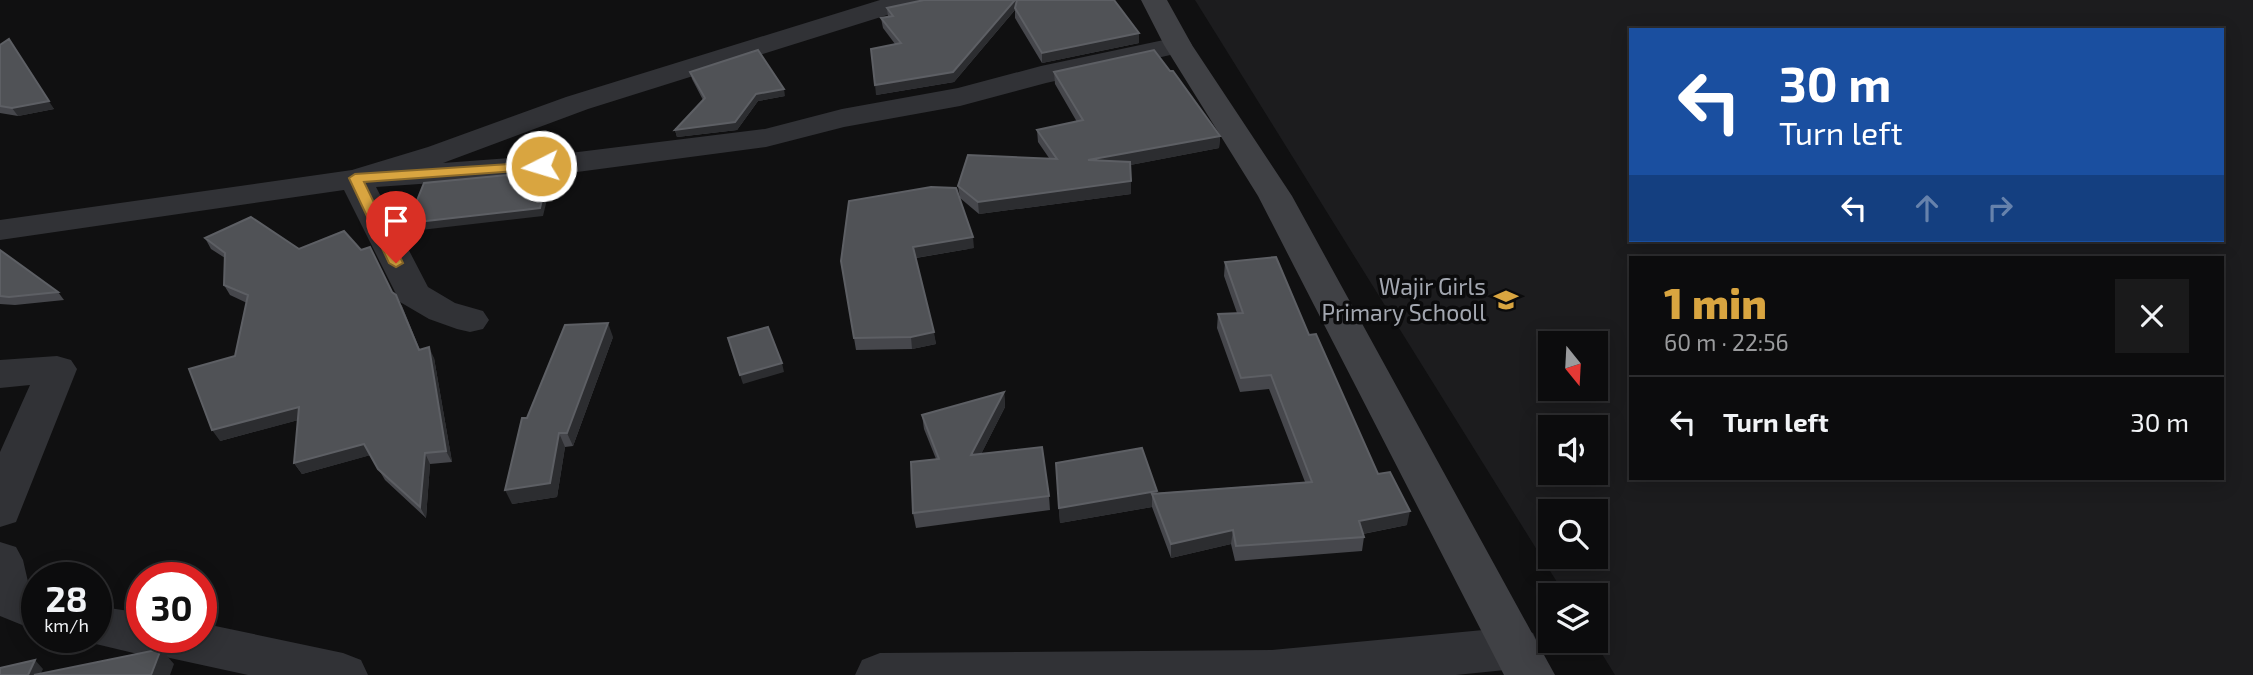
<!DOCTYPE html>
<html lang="en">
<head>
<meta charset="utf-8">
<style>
  :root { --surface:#0c0c0d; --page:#1a1a1b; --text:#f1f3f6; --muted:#9a9b9d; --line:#2c2c2e; --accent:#d9a540 }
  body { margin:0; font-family:"Exo 2",sans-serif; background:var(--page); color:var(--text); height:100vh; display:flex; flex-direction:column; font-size:26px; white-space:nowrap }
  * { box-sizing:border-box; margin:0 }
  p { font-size:23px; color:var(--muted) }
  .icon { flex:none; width:38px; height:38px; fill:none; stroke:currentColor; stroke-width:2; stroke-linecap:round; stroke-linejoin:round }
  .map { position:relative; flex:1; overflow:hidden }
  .side { position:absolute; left:1629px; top:256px; width:595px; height:224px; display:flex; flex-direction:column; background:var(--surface); border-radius:0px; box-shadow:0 4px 18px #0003,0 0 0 2px var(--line) }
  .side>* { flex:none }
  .hud { position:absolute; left:1629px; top:28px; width:595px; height:214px; border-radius:0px; box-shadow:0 4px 18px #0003,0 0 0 2px var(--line); background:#1a4fa0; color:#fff; overflow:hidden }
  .needle { width:46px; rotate:162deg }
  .fabs { position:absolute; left:1538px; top:331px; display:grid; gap:14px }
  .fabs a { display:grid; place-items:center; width:70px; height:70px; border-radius:0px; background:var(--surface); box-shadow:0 4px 18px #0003,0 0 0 2px var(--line); font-size:35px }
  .speed { position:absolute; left:21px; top:562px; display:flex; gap:14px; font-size:35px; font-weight:700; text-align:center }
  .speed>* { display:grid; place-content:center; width:91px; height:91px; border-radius:50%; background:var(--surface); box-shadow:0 4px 18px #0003,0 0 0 2px var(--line); line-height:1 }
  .speed small { font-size:18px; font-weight:400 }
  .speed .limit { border:10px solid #d22; background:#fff; color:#111 }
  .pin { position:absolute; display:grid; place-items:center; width:60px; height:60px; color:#fff; margin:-72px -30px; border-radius:50% 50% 50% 0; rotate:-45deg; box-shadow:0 0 7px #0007 }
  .pin .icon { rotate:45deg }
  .me { position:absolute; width:77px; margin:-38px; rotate:265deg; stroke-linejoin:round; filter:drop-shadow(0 0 5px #0008) }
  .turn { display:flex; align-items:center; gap:24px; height:147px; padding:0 35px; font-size:32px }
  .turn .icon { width:91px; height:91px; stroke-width:2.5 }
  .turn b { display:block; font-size:49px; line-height:60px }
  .lanes { display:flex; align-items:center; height:66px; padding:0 35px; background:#0003; justify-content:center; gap:35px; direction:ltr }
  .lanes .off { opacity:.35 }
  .round { display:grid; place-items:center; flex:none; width:74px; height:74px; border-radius:0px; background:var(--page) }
  .overview { display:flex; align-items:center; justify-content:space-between; height:119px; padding:0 35px }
  h1 { font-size:42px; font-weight:800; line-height:52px; color:var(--accent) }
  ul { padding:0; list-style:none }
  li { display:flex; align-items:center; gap:21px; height:91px; padding:0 35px; border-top:2px solid var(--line) }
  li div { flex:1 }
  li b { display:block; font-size:26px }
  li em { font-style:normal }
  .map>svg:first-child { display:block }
  .built { fill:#1c1c1e; fill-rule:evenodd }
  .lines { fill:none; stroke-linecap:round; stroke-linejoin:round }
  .street { fill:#313236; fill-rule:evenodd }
  .secondary { fill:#404145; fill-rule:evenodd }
  .wall { fill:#46474c }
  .shaded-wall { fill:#2c2d30 }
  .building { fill:#505256; stroke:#5d5f64; stroke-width:2 }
  .route { fill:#d9a540; stroke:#8d6b2a; stroke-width:2 }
  .labels { text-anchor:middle; stroke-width:7; stroke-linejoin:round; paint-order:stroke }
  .poi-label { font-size:23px; fill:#a3a7b0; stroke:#0b0b0c; text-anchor:end }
</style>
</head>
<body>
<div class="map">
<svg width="2253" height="675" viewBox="0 0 2253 675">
  <rect width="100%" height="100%" fill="#101011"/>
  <path class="built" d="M 1195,0 L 2253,0 L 2253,675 L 1615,675 L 1594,641 L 1596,640 L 1596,595 L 1565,595 ZM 1631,30 L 2222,30 L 2222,240 L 1631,240 ZM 1631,257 L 2222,257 L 2222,478 L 1631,478 ZM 1550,343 L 1596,343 L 1596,388 L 1550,388 ZM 1550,427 L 1596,427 L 1596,472 L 1550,472 ZM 1550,511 L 1596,511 L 1596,556 L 1550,556 Z"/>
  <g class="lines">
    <path class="street" d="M 880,0 L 920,0 L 916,6 L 588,109 L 443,163 L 562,154 L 765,129 L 842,109 L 958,88 L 1041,66 L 1178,37 L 1188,39 L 1192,45 L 1188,51 L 1046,83 L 960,106 L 844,127 L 766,147 L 562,174 L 376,187 L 428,287 L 455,303 L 483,311 L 489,320 L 483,329 L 470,332 L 457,329 L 429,319 L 400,302 L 344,190 L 0,240 L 0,220 L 352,170 L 428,147 L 566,97 Z
      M 57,356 L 71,360 L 77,369 L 16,522 L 0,527 L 0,452 L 30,385 L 0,388 L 0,360 Z
      M 0,542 L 16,547 L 23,560 L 29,586 L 37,590 L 37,631 L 0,616 Z
      M 96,606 L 142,613 L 142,637 L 201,637 L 201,623 L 343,653 L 361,660 L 368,675 L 248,675 L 147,653 L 142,655 L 79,640 L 77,637 L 96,637 Z
      M 1515,627 L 1533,633 L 1540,648 L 1533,663 L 1515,669 L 1456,675 L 855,675 L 862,660 L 880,653 L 1272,650 Z"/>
    <path class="secondary" d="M 1141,0 L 1167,0 L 1192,45 L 1292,196 L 1555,675 L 1504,675 L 1258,196 L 1164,45 Z"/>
  </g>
  <path class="wall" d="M 1114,0 L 1139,33 L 1139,43 L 1042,63 L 1015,18 L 1015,10 L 954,82 L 876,95 L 895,44 L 883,28 L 881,18 L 888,17 L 887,8 Z
    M 0,45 L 54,109 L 18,116 L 0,113 Z
    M 690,72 L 785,96 L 758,101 L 737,130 L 677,137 L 675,130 L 703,100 L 692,79 Z
    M 1054,72 L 1220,136 L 1219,148 L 1130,165 L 1131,194 L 979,214 L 960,198 L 958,186 L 1049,158 L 1038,142 L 1037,130 L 1077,122 L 1055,84 Z
    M 205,238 L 299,249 L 392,293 L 402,306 L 420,350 L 434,358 L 452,462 L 430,464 L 426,518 L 385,480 L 370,455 L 302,474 L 294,463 L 298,420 L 220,441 L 235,356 L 247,303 L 230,295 L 224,285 L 225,258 L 211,249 Z
    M 974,248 L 916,258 L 936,344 L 912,349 L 856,350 L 841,261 Z
    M 0,250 L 58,292 L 64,300 L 15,305 L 0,304 Z
    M 1225,262 L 1309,335 L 1378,474 L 1407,525 L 1363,534 L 1364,537 L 1362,551 L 1235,561 L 1231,544 L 1171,558 L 1152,507 L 1060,523 L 1056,463 L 1157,493 L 1305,482 L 1269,389 L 1240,392 L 1217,328 L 1218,314 L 1237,313 L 1224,276 Z
    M 613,337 L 573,446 L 565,447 L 557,497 L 512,504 L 527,418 Z
    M 1004,392 L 1005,407 L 981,454 L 1049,496 L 1050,510 L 916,528 L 913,513 L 936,459 L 924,429 L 922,415 Z"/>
  <path class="shaded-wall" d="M 1015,0 L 1019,0 L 1019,5 L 954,82 L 876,95 L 875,85 Z
    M 1139,33 L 1139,43 L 1042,63 L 1042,53 Z
    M 9,39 L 54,109 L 18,116 L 12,108 Z
    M 784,89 L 785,96 L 758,101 L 737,130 L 677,137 L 675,130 L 756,94 Z
    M 1220,136 L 1219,148 L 1089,173 L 1088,160 Z
    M 549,171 L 552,179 L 543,216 L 412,231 L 408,223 Z
    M 1131,181 L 1131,194 L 979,214 L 978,202 Z
    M 973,237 L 974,248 L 915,258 L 913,247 Z
    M 608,323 L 613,337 L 573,446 L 567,433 Z
    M 934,332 L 936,344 L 912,349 L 911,337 Z
    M 429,347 L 434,358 L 452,462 L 446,451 Z
    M 782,363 L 784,372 L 743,384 L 740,375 Z
    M 1004,392 L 1005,407 L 973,470 L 971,455 Z
    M 299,407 L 306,418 L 220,441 L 212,430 Z
    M 559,433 L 565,447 L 557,497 L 512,504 L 505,490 Z
    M 364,444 L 371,455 L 302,474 L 294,463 Z
    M 425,453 L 430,464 L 426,518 L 420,507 Z
    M 1157,491 L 1157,506 L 1152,494 L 1152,507 L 1060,523 L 1059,508 Z
    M 1410,511 L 1407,525 L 1357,535 L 1359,521 Z
    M 1233,530 L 1231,544 L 1171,558 L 1171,544 Z
    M 161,649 L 174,664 L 170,675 L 151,675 Z
    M 35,660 L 43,669 L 40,675 L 28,675 Z"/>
  <path class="building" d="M 924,0 L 1015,0 L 953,72 L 875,85 L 871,49 L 901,43 L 881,18 L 893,16 L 887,8 Z
    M 1017,0 L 1114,0 L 1139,33 L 1042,53 L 1015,8 Z
    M 9,39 L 49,101 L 12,108 L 0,106 L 0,45 Z
    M 758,50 L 784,89 L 756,94 L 735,122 L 675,130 L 705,98 L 690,72 Z
    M 1154,50 L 1170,71 L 1173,71 L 1220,136 L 1088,160 L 1130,162 L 1131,181 L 978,202 L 958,186 L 968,155 L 1057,159 L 1037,130 L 1083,120 L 1054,72 Z
    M 549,171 L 540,208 L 408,223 L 424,183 Z
    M 931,187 L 956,188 L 973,237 L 913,247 L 934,332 L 911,337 L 854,338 L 841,261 L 849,201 Z
    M 251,217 L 299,249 L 344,231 L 361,250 L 370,247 L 392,292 L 396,295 L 419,350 L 429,347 L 446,451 L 425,453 L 420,507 L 378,469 L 364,444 L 294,463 L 299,407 L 212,430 L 189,369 L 235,356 L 248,295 L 224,285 L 225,253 L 205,238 Z
    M 0,250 L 58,292 L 9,297 L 0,296 Z
    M 1276,257 L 1309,335 L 1316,334 L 1378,474 L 1390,472 L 1410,511 L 1359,521 L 1364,537 L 1236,546 L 1233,530 L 1171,544 L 1152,494 L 1312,482 L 1271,375 L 1241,378 L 1218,314 L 1243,313 L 1225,262 Z
    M 608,323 L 567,433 L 559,433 L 550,483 L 505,490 L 522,418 L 527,418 L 565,325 Z
    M 768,327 L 782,363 L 740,375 L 728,338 Z
    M 1004,392 L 971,455 L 1042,447 L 1049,496 L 913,513 L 911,462 L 939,459 L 922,415 Z
    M 1142,448 L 1157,491 L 1059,508 L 1056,463 Z
    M 161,649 L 151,675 L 34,675 Z
    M 35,660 L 28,675 L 0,675 L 0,668 Z"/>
  <path class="route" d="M 541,162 L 548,166 L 546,169 L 364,182 L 403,263 L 396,267 L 389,263 L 349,178 L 355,174 Z"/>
  <defs>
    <g id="school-bare" transform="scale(1.89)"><path d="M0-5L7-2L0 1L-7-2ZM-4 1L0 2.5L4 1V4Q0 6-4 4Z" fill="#d9a540" stroke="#0b0b0c" stroke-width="2.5" paint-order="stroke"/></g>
  </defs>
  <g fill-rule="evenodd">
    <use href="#school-bare" x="1506" y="300"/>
  </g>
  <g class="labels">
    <g class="poi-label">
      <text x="1486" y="295">Wajir Girls<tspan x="1486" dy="26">Primary Schooll</tspan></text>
    </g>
  </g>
</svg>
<div class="fabs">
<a><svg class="needle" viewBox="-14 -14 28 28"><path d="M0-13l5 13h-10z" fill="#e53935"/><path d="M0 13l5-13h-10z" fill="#9a9b9d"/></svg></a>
<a><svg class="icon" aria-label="sound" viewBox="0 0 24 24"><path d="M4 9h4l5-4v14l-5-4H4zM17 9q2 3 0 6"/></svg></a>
<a><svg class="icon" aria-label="search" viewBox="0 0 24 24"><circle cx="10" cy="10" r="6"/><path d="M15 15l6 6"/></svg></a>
<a><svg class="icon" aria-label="layers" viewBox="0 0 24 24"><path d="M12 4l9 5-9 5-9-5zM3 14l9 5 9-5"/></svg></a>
</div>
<div class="speed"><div>28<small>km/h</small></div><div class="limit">30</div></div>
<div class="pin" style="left:396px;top:263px;background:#d93025"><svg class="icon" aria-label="arrive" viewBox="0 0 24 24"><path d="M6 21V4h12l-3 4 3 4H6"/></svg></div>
<svg class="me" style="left:541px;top:166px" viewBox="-20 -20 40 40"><circle r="17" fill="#d9a540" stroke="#fff" stroke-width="3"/><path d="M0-11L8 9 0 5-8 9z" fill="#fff"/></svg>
<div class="hud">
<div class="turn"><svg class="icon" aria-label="left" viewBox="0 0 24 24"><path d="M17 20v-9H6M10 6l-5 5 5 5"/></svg><div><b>30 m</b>Turn left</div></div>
<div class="lanes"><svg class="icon" aria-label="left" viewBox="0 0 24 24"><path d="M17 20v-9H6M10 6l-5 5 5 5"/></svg><svg class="icon off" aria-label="ahead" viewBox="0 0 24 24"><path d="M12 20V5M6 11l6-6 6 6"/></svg><svg class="icon off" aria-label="right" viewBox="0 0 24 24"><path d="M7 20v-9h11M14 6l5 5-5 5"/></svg></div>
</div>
<section class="side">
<div class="overview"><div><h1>1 min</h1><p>60 m · 22:56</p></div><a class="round"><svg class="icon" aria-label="close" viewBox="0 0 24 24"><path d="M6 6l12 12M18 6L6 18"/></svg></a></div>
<ul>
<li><svg class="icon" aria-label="left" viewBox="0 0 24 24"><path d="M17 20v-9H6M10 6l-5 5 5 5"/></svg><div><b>Turn left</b></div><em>30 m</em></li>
</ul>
</section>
</div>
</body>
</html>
